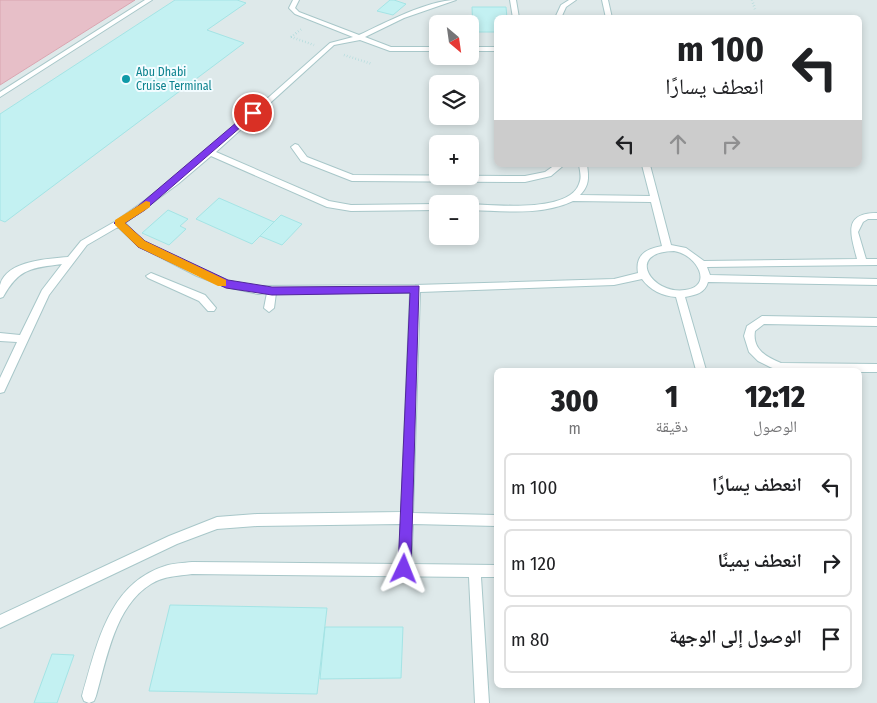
<!DOCTYPE html>
<html lang="ar">
<head>
<meta charset="utf-8">
<style>
  :root { --surface:#fff; --page:#f2f2f2; --text:#202124; --muted:#757577; --line:#e0e0e0 }
  body { margin:0; font-family:"Fira Sans Condensed","Noto Naskh Arabic",sans-serif; background:var(--page); color:var(--text); direction:rtl; height:100vh; display:flex; flex-direction:column; font-size:19px; white-space:nowrap }
  * { box-sizing:border-box; margin:0 }
  p { font-size:16px; color:var(--muted) }
  .icon { flex:none; width:28px; height:28px; fill:none; stroke:currentColor; stroke-width:2; stroke-linecap:round; stroke-linejoin:round }
  .map { position:relative; flex:1; overflow:hidden; direction:ltr }
  .details { position:absolute; left:494px; top:368px; width:368px; height:320px; display:flex; flex-direction:column; background:var(--surface); border-radius:8px; box-shadow:0 2px 8px #0003; direction:rtl }
  .details>* { flex:none }
  .top-card { position:absolute; left:494px; top:15px; width:368px; height:152px; border-radius:8px; box-shadow:0 2px 8px #0003; direction:rtl; background:#fff; color:var(--text); overflow:hidden }
  .needle { width:32px; rotate:151deg }
  .tools { position:absolute; left:429px; top:15px; display:grid; gap:10px }
  .tools a { display:grid; place-items:center; width:50px; height:50px; border-radius:8px; background:var(--surface); box-shadow:0 2px 8px #0003; font-size:25px }
  .pin { position:absolute; display:grid; place-items:center; width:42px; height:42px; color:#fff; margin:-21px; border:2px solid #fff; border-radius:50%; box-shadow:0 1px 5px #0007 }
  .me { position:absolute; width:55px; margin:-28px; rotate:2deg; stroke-linejoin:round; filter:drop-shadow(0 0 4px #0008) }
  .turn { display:flex; align-items:center; gap:18px; height:105px; padding:0 15px; font-size:22px }
  .turn .icon { width:65px; height:65px; stroke-width:2.5 }
  .turn b { display:block; font-size:35px; line-height:42px }
  .lanes { display:flex; align-items:center; height:48px; padding:0 15px; background:#0003; justify-content:center; gap:25px; direction:ltr }
  .lanes .off { opacity:.35 }
  .eta { display:flex; justify-content:space-evenly; align-items:center; height:85px; text-align:center }
  .eta b { font-size:30px; font-weight:800; line-height:35px }
  ul { padding:0; list-style:none }
  li { display:flex; align-items:center; gap:15px; height:68px; margin:0 10px 8px; padding:0 5px; border:2px solid var(--line); border-radius:8px }
  li div { flex:1 }
  li b { display:block; font-size:19px }
  li em { font-style:normal }
  .map>svg:first-child { display:block }
  .industrial { fill:#dee9ea; fill-rule:evenodd }
  .water { fill:#e7bfc8; stroke:#d9a5b0 }
  .building { fill:#c3f1f2; stroke:#a4e4e5 }
  .lines { fill:none; stroke-linecap:round; stroke-linejoin:round }
  .service-casing { stroke:#a8c7c9; stroke-width:2 }
  .path { stroke:#a5d7d8; stroke-width:2.5; stroke-dasharray:0.5 2.5; stroke-linecap:butt }
  .service { fill:#fff; fill-rule:evenodd }
  .route { fill:#7c3aed; stroke:#51269a }
  .slow { fill:#f59e0b }
  .culture-dot { fill:#0f9aa8; stroke:#f3fcff; stroke-width:2 }
  .labels { text-anchor:middle; stroke-width:4; stroke-linejoin:round; paint-order:stroke }
  .far-culture-label { font-size:12px; fill:#0d838f; stroke:#f3fcff; text-anchor:start }
</style>
</head>
<body>
<div class="map">
<svg width="877" height="703" viewBox="0 0 877 703">
  <rect width="100%" height="100%" fill="#ecf9fd"/>
  <path class="industrial" d="M 135,0 L 877,0 L 877,703 L 0,703 L 0,85 ZM 496,18 L 859,18 L 859,165 L 496,165 ZM 438,24 L 470,24 L 470,56 L 438,56 ZM 438,84 L 470,84 L 470,116 L 438,116 ZM 438,144 L 470,144 L 470,176 L 438,176 ZM 438,204 L 470,204 L 470,236 L 438,236 ZM 496,370 L 859,370 L 859,685 L 496,685 Z"/>
  <path class="water" d="M 0,0 L 135,0 L 0,85 Z"/>
  <path class="building" d="M 175,0 L 237,0 L 246,3 L 207,30 L 244,43 L 5,222 L 0,220 L 0,114 Z
    M 390,0 L 394,0 L 406,4 L 393,15 L 377,11 Z
    M 472,7 L 506,7 L 507,18 L 496,18 L 496,32 L 473,32 Z
    M 219,198 L 274,222 L 252,244 L 196,219 Z
    M 168,210 L 188,219 L 180,226 L 186,229 L 169,245 L 142,233 Z
    M 281,215 L 302,224 L 282,245 L 260,236 Z
    M 170,605 L 327,608 L 317,694 L 149,691 Z
    M 325,627 L 403,627 L 401,678 L 320,679 Z
    M 52,654 L 74,655 L 57,703 L 34,703 Z"/>
  <g class="lines">
    <g class="service-casing">
      <path id="service" d="M 145,0 L 152,0 L 0,97 L 0,92 Z
        M 293,0 L 299,0 L 295,8 L 299,12 L 359,35 C 385,23 428,0 456,0 L 404,18 L 365,37 L 391,47 L 438,47 L 438,51 L 390,51 L 360,40 L 334,45 L 216,152 L 329,201 L 351,205 L 438,204 L 438,210 L 351,211 L 327,207 L 211,156 L 178,184 L 125,223 L 144,242 L 203,272 L 227,281 L 258,286 L 415,285 L 614,279 L 638,273 C 635,255 646,249 662,246 L 651,202 L 573,201 C 541,216 504,211 470,210 L 470,204 C 494,205 569,213 579,184 C 582,178 580,171 579,165 L 587,165 C 589,178 589,186 580,195 L 650,196 L 642,165 L 650,165 L 671,245 L 686,248 L 704,261 L 857,259 C 851,235 842,213 877,213 L 877,219 L 868,219 L 863,222 L 858,232 L 866,259 L 877,259 L 877,265 L 707,267 L 710,275 L 877,279 L 877,285 L 708,282 C 705,293 696,295 685,297 L 706,370 L 696,370 L 676,297 C 662,296 650,290 642,279 L 614,285 L 420,292 L 413,513 L 496,515 L 496,526 L 413,524 L 411,564 L 496,565 L 496,577 L 481,577 L 489,703 L 475,703 L 469,577 L 192,574 C 178,576 164,576 151,584 C 115,606 107,658 96,696 L 94,701 L 89,703 L 84,701 L 82,696 C 97,645 108,584 165,566 C 173,563 183,563 192,562 L 399,564 L 401,524 L 257,526 L 217,529 L 177,544 L 0,628 L 0,615 L 169,536 L 217,517 L 257,514 L 401,512 L 410,293 L 276,293 L 274,308 L 269,312 L 264,308 L 267,293 L 258,294 L 226,287 L 197,276 L 138,246 L 118,227 L 87,245 L 49,295 L 4,392 L 0,393 L 0,378 L 17,342 L 0,341 L 0,333 L 20,335 L 42,290 L 62,264 C 32,268 19,268 3,297 L 0,298 C 0,294 0,289 0,285 C 7,260 48,259 68,257 L 81,241 L 116,221 L 144,201 L 199,158 L 206,150 L 209,150 L 225,136 L 330,43 L 353,37 L 295,14 L 289,8 ZM 674,251 C 696,254 715,286 685,290 C 652,295 624,252 674,251 Z
        M 510,0 L 516,0 L 519,18 L 513,18 Z
        M 569,0 L 576,0 L 566,7 L 561,18 L 555,18 L 561,5 Z
        M 602,0 L 608,0 L 612,18 L 606,18 Z
        M 470,47 L 496,47 L 496,51 L 470,51 Z
        M 295,144 L 298,145 L 307,157 L 353,175 L 525,176 L 545,172 L 555,165 L 564,165 L 551,176 L 525,182 L 352,181 L 301,161 L 291,147 Z
        M 151,273 L 205,295 L 216,308 L 214,311 L 208,311 L 199,301 L 148,278 L 146,276 Z
        M 762,316 L 877,318 L 877,326 L 764,324 L 755,331 C 752,349 766,357 781,363 L 877,364 L 877,372 L 859,372 L 859,370 L 778,370 L 770,367 L 758,361 L 749,352 L 744,336 L 747,326 Z"/>
    </g>
    <path class="path" d="M 752,0 L 755,9
      M 291,37 L 314,45
      M 291,37 L 303,28
      M 344,55 L 372,64"/>
    <use href="#service" class="service"/>
  </g>
  <path class="route" d="M 250,111 L 257,113 L 145,210 L 125,223 L 145,241 L 228,280 L 272,287 L 419,286 L 411,569 L 409,574 L 404,576 L 400,574 L 398,569 L 410,293 L 272,295 L 226,288 L 138,247 L 114,223 L 138,206 Z"/>
  <path class="slow" d="M 146,201 L 150,202 L 150,207 L 125,223 L 145,241 L 226,280 L 226,286 L 218,286 L 138,247 L 115,225 L 115,220 Z"/>
  <circle class="culture-dot" cx="126" cy="79" r="5"/>
  <g class="labels">
    <g class="far-culture-label">
      <text x="136" y="76">Abu Dhabi<tspan x="136" dy="14">Cruise Terminal</tspan></text>
    </g>
  </g>
</svg>
<div class="tools">
<a><svg class="needle" viewBox="-14 -14 28 28"><path d="M0-13l5 13h-10z" fill="#e53935"/><path d="M0 13l5-13h-10z" fill="#757577"/></svg></a>
<a><svg class="icon" aria-label="layers" viewBox="0 0 24 24"><path d="M12 4l9 5-9 5-9-5zM3 14l9 5 9-5"/></svg></a>
<a>+</a>
<a>−</a>
</div>
<div class="pin" style="left:253px;top:113px;background:#d93025"><svg class="icon" aria-label="arrive" viewBox="0 0 24 24"><path d="M6 21V4h12l-3 4 3 4H6"/></svg></div>
<svg class="me" style="left:404px;top:569px" viewBox="-20 -20 40 40"><path d="M0-17L14 15 0 8-14 15z" fill="#7c3aed" stroke="#fff" stroke-width="4"/></svg>
<div class="top-card">
<div class="turn"><svg class="icon" aria-label="left" viewBox="0 0 24 24"><path d="M17 20v-9H6M10 6l-5 5 5 5"/></svg><div><b>100 m</b>انعطف يسارًا</div></div>
<div class="lanes"><svg class="icon" aria-label="left" viewBox="0 0 24 24"><path d="M17 20v-9H6M10 6l-5 5 5 5"/></svg><svg class="icon off" aria-label="ahead" viewBox="0 0 24 24"><path d="M12 20V5M6 11l6-6 6 6"/></svg><svg class="icon off" aria-label="right" viewBox="0 0 24 24"><path d="M7 20v-9h11M14 6l5 5-5 5"/></svg></div>
</div>
<section class="details">
<div class="eta">
<div><b>12:12</b><p>الوصول</p></div>
<div><b>1</b><p>دقيقة</p></div>
<div><b>300</b><p>m</p></div>
</div>
<ul>
<li><svg class="icon" aria-label="left" viewBox="0 0 24 24"><path d="M17 20v-9H6M10 6l-5 5 5 5"/></svg><div><b>انعطف يسارًا</b></div><em>100 m</em></li>
<li><svg class="icon" aria-label="right" viewBox="0 0 24 24"><path d="M7 20v-9h11M14 6l5 5-5 5"/></svg><div><b>انعطف يمينًا</b></div><em>120 m</em></li>
<li><svg class="icon" aria-label="arrive" viewBox="0 0 24 24"><path d="M6 21V4h12l-3 4 3 4H6"/></svg><div><b>الوصول إلى الوجهة</b></div><em>80 m</em></li>
</ul>
</section>
</div>
</body>
</html>
